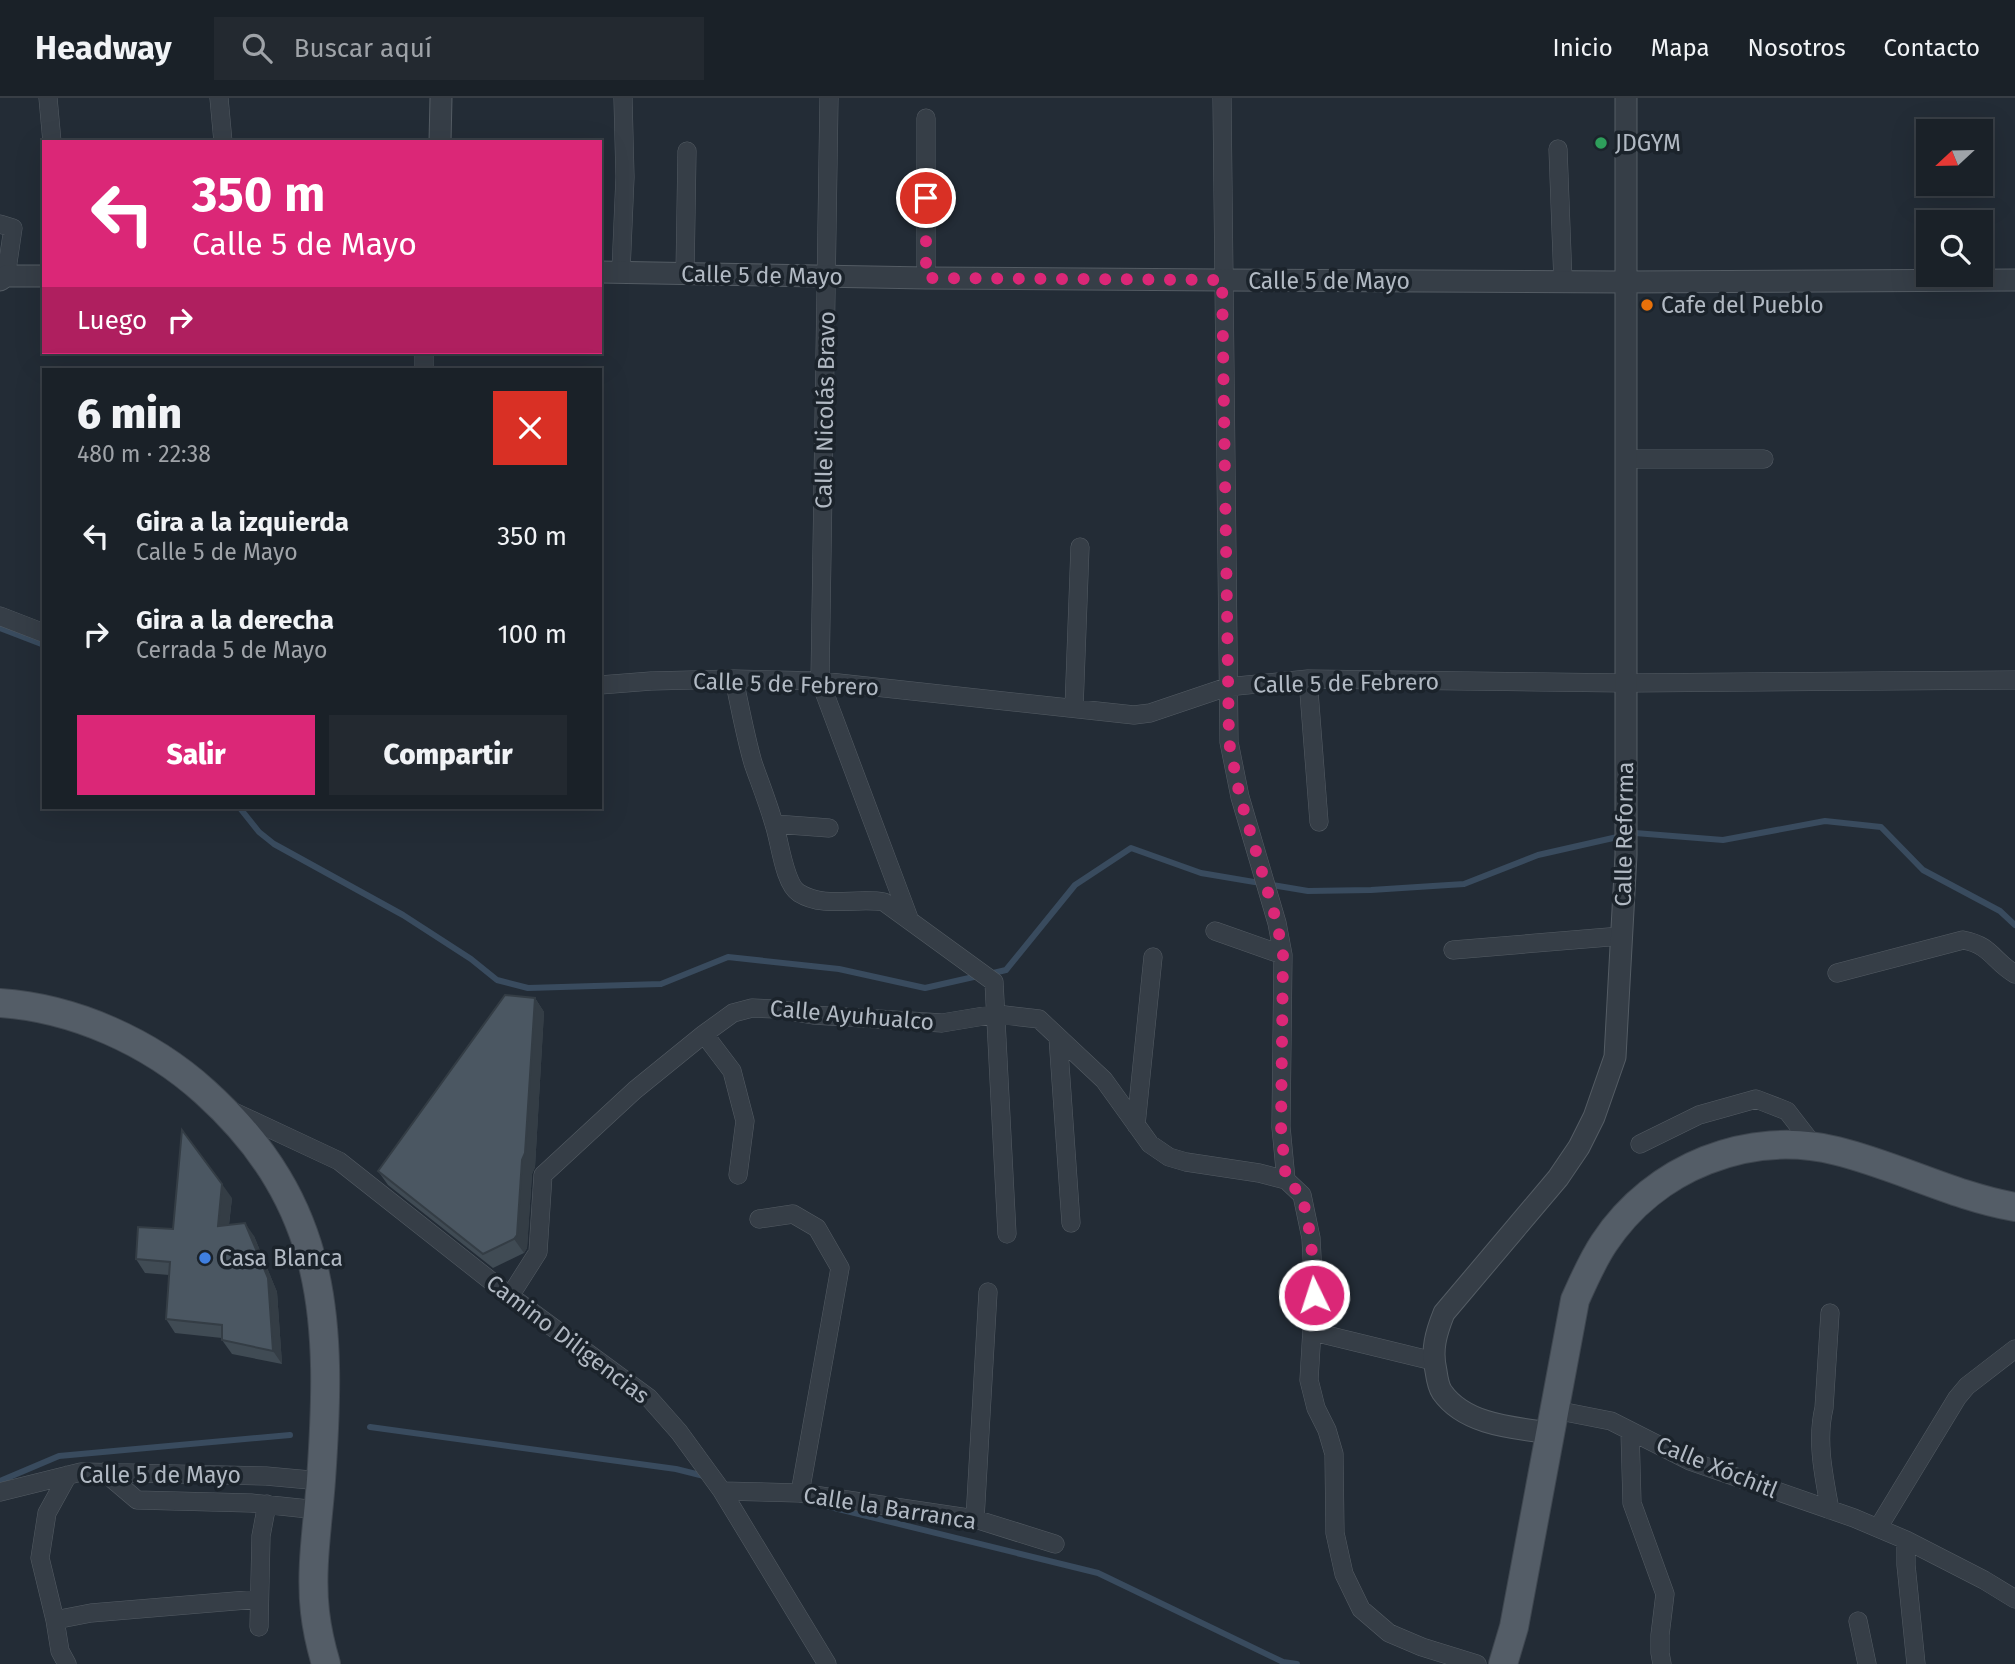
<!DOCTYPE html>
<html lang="es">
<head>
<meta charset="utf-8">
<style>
  :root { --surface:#1a2128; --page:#232930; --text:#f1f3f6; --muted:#9fa3a8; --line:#383e45; --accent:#db2777 }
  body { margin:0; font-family:"Fira Sans",sans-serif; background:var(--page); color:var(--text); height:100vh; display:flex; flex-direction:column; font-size:26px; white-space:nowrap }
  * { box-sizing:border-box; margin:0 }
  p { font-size:23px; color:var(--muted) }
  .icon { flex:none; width:38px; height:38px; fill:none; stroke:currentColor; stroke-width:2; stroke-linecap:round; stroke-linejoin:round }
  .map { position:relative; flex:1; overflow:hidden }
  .sheet { position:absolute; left:42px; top:270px; width:560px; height:441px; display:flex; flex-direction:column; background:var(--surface); border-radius:0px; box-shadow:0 7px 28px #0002,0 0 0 2px var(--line) }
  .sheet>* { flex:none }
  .banner { position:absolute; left:42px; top:42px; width:560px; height:214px; border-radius:0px; box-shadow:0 7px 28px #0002,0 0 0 2px var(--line); background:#db2777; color:#fff; overflow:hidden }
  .needle { width:46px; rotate:248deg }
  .buttons { position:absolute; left:1916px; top:21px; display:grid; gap:14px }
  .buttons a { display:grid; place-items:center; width:77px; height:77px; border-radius:0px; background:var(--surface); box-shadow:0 7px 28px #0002,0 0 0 2px var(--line); font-size:35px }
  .pin { position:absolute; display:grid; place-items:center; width:60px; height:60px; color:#fff; margin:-30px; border:4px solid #fff; border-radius:50%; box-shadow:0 2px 7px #0007 }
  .me { position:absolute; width:77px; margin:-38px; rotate:356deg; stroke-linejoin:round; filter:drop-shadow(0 0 5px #0008) }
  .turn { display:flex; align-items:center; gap:24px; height:147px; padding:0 35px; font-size:32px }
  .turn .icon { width:91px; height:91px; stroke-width:2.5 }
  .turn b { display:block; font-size:49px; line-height:60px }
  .then { display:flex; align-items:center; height:66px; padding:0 35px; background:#0003; gap:14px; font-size:26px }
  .round { display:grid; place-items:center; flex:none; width:74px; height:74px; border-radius:0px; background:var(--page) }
  .headline { display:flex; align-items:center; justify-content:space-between; height:119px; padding:0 35px }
  h1 { font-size:42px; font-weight:800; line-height:52px }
  .primary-button { display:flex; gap:14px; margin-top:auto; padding:14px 35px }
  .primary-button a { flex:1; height:80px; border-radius:0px; background:var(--accent); color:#fff; font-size:28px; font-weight:800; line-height:80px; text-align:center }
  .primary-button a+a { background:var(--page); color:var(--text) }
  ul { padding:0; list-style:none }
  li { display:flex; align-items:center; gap:21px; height:98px; padding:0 35px }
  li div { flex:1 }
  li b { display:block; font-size:26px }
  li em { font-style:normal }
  header { display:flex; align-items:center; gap:42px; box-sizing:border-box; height:98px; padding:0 35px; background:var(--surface); border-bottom:2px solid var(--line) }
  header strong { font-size:33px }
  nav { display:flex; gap:38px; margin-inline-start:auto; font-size:24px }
  .search { width:490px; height:63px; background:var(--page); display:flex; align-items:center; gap:18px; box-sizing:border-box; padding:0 24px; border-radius:0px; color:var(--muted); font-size:26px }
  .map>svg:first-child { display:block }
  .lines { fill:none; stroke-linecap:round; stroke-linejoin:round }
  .stream { stroke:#394b5e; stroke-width:6 }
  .minor-casing { stroke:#545c64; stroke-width:19 }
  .tertiary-casing { stroke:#545c64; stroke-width:23 }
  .primary-casing { stroke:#3f4750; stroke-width:30 }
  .minor { stroke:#363e47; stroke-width:18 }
  .tertiary { stroke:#363e47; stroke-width:21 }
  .primary { stroke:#545d67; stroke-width:28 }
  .wall { fill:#404b54 }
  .shaded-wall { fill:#343d45 }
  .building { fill:#4b5762; stroke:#343d45; stroke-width:2 }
  .route { stroke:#db2777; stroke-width:12; stroke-dasharray:0 21.6 }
  .leisure-dot { fill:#2e9e5b; stroke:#1b232b; stroke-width:2.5 }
  .food-dot { fill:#e8710a; stroke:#1b232b; stroke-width:2.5 }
  .shop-dot { fill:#3f7fe0; stroke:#1b232b; stroke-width:2.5 }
  .labels { text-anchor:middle; stroke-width:7; stroke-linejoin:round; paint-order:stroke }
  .poi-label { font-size:23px; fill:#b1b9c3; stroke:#1b232b; text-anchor:start }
  .street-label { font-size:23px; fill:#b1b9c3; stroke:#1b232b }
</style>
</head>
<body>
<header>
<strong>Headway</strong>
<div class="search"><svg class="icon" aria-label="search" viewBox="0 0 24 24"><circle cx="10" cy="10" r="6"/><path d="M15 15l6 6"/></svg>Buscar aquí</div>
<nav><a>Inicio</a><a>Mapa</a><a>Nosotros</a><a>Contacto</a></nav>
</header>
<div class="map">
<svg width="2015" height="1566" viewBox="0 0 2015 1566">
  <rect width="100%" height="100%" fill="#232c36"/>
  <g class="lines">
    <path class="stream" d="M 0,530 L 44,547
      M 239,709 L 259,734 L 274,746 L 403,817 L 471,861 L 497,882 L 528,890 L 661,886 L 728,859 L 839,871 L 925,890 L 978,878
      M 989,876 L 1006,872 L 1075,787 L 1131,750 L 1201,775 L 1308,793 L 1371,792 L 1464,786 L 1538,757 L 1635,735 L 1723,742 L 1825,723 L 1881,729 L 1923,772 L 2000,813 L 2015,827
      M 370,1329 L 676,1371 L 708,1379
      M 0,1383 L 59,1358 L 290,1337
      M 814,1405 L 1098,1475 L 1283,1564 L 1297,1566"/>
    <g class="minor-casing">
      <path id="minor" d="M 48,0 L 52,44
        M 219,0 L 223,44
        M 829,0 L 820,583 L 910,823
        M 1222,0 L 1229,644 L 1240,699 L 1277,825 L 1283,857 L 1281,1029 L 1286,1082 L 1302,1097 L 1311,1140 L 1314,1197 L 1309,1282 L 1316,1310 L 1327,1332 L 1334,1356 L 1335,1435 L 1344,1476 L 1361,1511 L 1389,1535 L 1422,1549 L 1477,1566
        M 1558,51 L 1563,184
        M 0,126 L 13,130 L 6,178 L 0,177
        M 621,173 L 625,79 L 623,0
        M 685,176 L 687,53
        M 926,180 L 926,20
        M 424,271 L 424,254
        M 1626,361 L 1764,361
        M 0,518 L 44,535
        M 734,581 C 740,609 745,637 753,665 C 760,685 768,705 774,726 C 780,743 784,786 799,795 C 825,811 856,799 884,804 L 994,884 L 1007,1136
        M 1308,581 L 1319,724
        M 600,587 L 651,583 L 734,581 L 820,583 L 1134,617 L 1150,615 L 1227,589 L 1308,581 L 1626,585 L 2015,582
        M 1074,610 L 1080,449
        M 775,726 L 829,730
        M 1215,833 L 1283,857
        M 1453,852 L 1621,838
        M 1837,875 L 1963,842 C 1991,847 1993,863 2015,876
        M 704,936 L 732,973 L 745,1023 L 738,1077
        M 1058,939 L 1071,1125
        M 232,1013 L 339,1063 L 510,1198 L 649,1300 L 679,1334 L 722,1393 L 827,1566
        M 1136,1027 L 1153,859
        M 1640,1046 L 1699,1017 L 1756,1001 L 1787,1013 L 1814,1048
        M 759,1121 L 793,1116 L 817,1130 L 840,1170 L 800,1395
        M 510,1198 L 538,1154 L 543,1077 L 635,992 L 704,936 L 733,915 L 752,910 L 777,911 L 813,917 L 942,925 L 996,916 L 1039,921 L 1104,982 L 1150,1046 L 1169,1059 L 1186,1064 L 1259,1075 L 1286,1082
        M 1314,1234 L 1433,1263
        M 1555,1312 L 1611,1323 L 1690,1363 L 1854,1420 L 1906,1442 L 1984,1482 L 2015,1501
        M 1630,1333 L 1632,1405 L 1665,1496 L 1660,1537 L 1660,1555 L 1662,1566
        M 104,1374 L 137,1402 L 251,1405 L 318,1412
        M 722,1393 L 800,1395 L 975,1421 L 1055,1446
        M 0,1394 L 81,1374 L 266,1378 L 321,1383
        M 1830,1412 C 1824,1379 1816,1343 1824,1310 L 1830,1215
        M 975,1421 L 988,1194
        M 1878,1430 L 1957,1300 L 1967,1288 L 2015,1251
        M 1906,1442 L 1906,1467 L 1916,1566
        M 55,1522 L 40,1460 L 47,1415 L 68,1377
        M 1858,1523 L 1867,1566
        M 259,1529 L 261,1438 L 267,1406
        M 67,1566 L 60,1553 L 55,1522 L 91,1515 L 258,1501"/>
    </g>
    <g class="tertiary-casing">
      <path id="tertiary" d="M 440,44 L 441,0
        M 600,174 L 926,180 L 1222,182 L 1625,184 L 2015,182
        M 0,182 L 6,178 L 44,178
        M 1551,1335 C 1514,1330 1465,1327 1442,1294 C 1438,1288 1437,1280 1436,1273 C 1431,1252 1436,1235 1444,1215 L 1558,1080 L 1579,1049 L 1594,1019 L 1615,959 L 1626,757 L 1626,0"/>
    </g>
    <g class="primary-casing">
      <path id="primary" d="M 0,905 C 74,910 150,944 205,994 C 330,1107 332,1225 321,1382 C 318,1425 310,1471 315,1514 C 317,1532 321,1549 326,1566
        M 1503,1566 L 1514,1529 L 1575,1202 C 1584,1182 1592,1163 1604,1145 C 1654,1069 1749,1031 1837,1053 C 1898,1068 1953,1098 2015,1109"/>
    </g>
    <use href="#minor" class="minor"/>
    <use href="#tertiary" class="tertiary"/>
    <use href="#primary" class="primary"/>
  </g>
  <path class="wall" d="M 535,900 L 544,914 L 535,1069 L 532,1076 L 527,1150 L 524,1155 L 493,1170 L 388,1087 L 378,1073 Z
    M 232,1100 L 229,1127 L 254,1138 L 277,1194 L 282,1266 L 232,1256 L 222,1242 L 222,1240 L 175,1235 L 166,1221 L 169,1177 L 145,1175 L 136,1161 L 173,1131 Z"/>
  <path class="shaded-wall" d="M 535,900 L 544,914 L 535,1069 L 532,1076 L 527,1150 L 524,1155 L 514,1141 Z
    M 222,1086 L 232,1100 L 227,1142 L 218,1128 Z
    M 245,1125 L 254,1138 L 277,1194 L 282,1266 L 273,1253 Z"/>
  <path class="building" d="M 505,897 L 535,900 L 525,1055 L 522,1062 L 517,1137 L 514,1141 L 483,1156 L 378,1073 Z
    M 182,1032 L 222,1086 L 218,1128 L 245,1125 L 268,1180 L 273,1253 L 222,1242 L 222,1227 L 166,1221 L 170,1164 L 136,1161 L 138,1129 L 173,1131 Z"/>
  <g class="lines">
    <path class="route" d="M 926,100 L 926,180 L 1222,182 L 1229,644 L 1240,699 L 1277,825 L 1283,857 L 1281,1029 L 1286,1082 L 1302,1097 L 1311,1140 L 1314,1197"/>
  </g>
  <circle class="leisure-dot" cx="1601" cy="45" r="7"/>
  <circle class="food-dot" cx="1647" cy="207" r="7"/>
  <circle class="shop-dot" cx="205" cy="1160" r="7"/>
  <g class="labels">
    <g class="poi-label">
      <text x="1615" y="53">JDGYM</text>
      <text x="1661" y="215">Cafe del Pueblo</text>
      <text x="219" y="1168">Casa Blanca</text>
    </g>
    <g class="street-label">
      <text transform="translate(762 177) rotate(1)" y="8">Calle 5 de Mayo</text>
      <text x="1329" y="191">Calle 5 de Mayo</text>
      <text transform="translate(825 312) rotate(-89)" y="8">Calle Nicolás Bravo</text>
      <text transform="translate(1346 585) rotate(-1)" y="8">Calle 5 de Febrero</text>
      <text transform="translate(786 586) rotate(2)" y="8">Calle 5 de Febrero</text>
      <text transform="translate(1624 736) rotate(-89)" y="8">Calle Reforma</text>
      <text transform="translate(852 917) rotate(5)" y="8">Calle Ayuhualco</text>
      <text transform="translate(568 1241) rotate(37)" y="8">Camino Diligencias</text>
      <text transform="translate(1717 1369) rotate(22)" y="8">Calle Xóchitl</text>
      <text x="160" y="1385">Calle 5 de Mayo</text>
      <text transform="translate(890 1410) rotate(9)" y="8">Calle la Barranca</text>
    </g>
  </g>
</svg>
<div class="buttons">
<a><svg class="needle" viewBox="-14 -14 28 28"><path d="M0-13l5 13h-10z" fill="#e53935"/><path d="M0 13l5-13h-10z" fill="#9fa3a8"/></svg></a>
<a><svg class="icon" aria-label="search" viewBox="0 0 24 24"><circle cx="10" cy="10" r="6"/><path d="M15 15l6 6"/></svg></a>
</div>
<div class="pin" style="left:926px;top:100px;background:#d93025"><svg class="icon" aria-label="arrive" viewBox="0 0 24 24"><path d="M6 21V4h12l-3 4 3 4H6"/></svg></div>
<svg class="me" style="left:1314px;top:1197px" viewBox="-20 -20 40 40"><circle r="17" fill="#db2777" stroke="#fff" stroke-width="3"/><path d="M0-11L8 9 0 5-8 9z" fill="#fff"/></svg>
<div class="banner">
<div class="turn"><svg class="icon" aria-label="left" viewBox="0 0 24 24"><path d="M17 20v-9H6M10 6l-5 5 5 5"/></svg><div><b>350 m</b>Calle 5 de Mayo</div></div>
<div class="then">Luego<svg class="icon" aria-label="right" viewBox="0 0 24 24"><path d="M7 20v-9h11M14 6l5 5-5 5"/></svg></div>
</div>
<section class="sheet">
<div class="headline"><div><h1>6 min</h1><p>480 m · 22:38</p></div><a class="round" style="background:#d93025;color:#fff"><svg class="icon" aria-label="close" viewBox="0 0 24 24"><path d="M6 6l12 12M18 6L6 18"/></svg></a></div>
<ul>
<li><svg class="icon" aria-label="left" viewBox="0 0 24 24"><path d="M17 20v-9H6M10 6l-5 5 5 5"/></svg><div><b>Gira a la izquierda</b><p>Calle 5 de Mayo</p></div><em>350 m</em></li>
<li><svg class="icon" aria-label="right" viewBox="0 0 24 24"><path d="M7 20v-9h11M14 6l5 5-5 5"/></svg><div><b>Gira a la derecha</b><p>Cerrada 5 de Mayo</p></div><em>100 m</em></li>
</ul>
<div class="primary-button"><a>Salir</a><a>Compartir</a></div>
</section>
</div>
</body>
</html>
